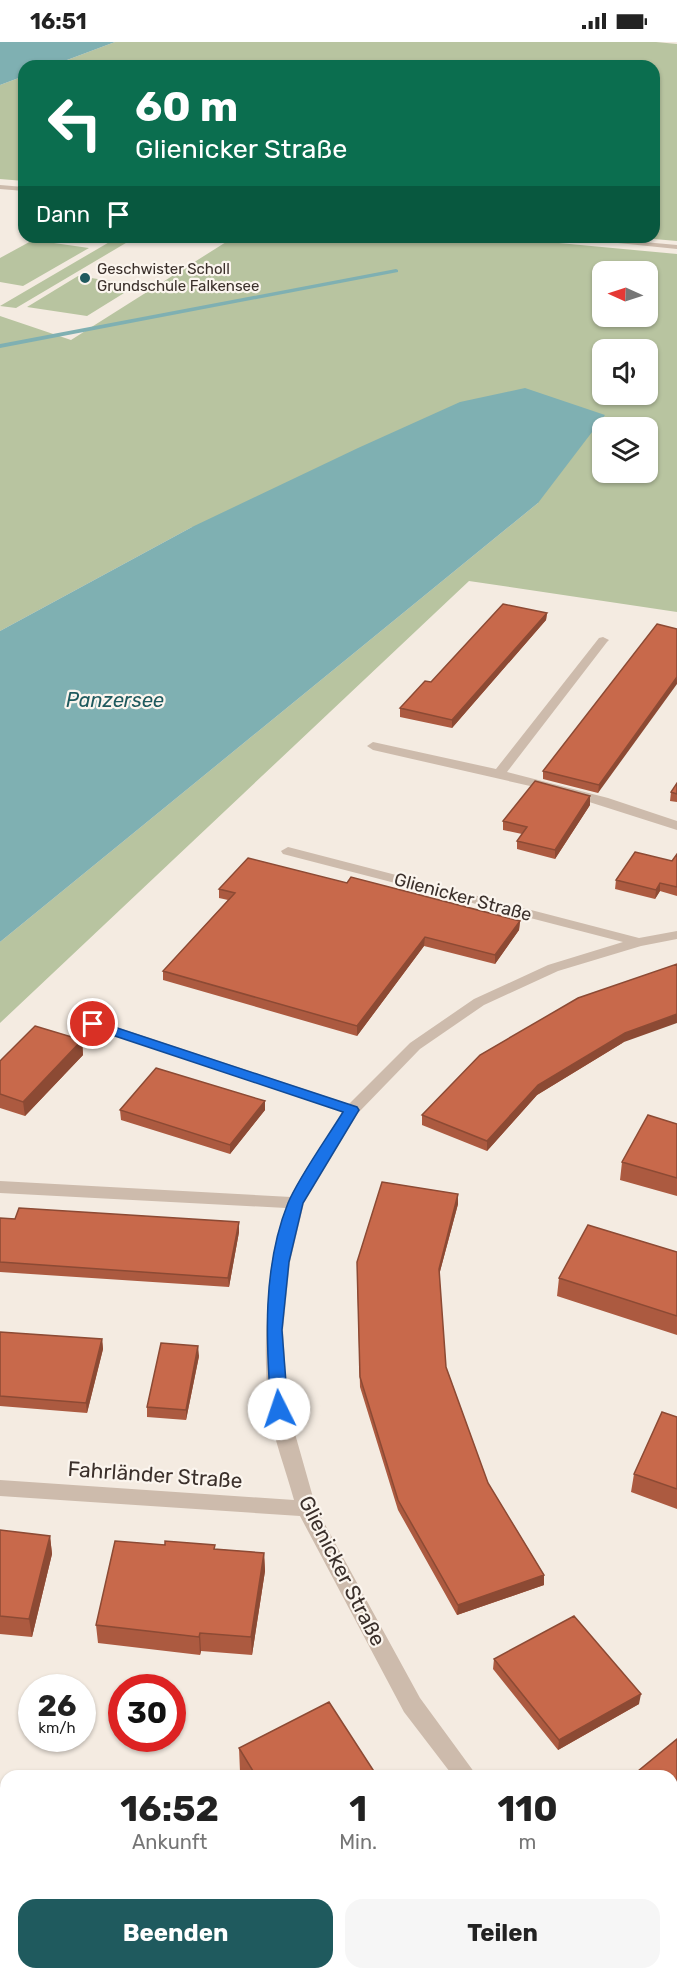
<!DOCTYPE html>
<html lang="de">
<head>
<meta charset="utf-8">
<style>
  :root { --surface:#fff; --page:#f6f6f6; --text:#222; --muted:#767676; --accent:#1f5a5e }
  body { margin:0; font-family:Rubik,sans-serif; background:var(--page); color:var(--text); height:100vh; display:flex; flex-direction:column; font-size:22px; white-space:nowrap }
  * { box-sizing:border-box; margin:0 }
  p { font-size:20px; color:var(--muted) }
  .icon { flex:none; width:33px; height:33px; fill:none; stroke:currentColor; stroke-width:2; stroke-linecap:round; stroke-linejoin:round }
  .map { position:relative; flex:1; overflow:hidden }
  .details { position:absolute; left:0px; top:1728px; width:678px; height:210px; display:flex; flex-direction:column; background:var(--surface); border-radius:18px 18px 0 0; box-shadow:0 2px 4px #0004 }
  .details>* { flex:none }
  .banner { position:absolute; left:18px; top:18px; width:642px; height:183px; border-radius:18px; box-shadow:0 2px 4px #0004; background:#0b6e4f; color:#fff; overflow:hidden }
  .needle { width:39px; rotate:273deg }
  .buttons { position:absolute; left:592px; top:219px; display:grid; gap:12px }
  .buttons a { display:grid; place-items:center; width:66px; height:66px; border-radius:12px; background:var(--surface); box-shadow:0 2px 4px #0004; font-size:30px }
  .speed { position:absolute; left:18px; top:1632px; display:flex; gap:12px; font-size:30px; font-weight:700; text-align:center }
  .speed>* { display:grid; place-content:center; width:78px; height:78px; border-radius:50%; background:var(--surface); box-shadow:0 2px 4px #0004; line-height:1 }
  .speed small { font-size:15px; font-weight:400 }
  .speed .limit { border:9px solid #d22; background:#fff; color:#111 }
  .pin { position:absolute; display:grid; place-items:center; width:51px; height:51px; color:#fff; margin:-26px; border:3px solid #fff; border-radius:50%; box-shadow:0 2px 6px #0007 }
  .me { position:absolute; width:66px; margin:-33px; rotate:356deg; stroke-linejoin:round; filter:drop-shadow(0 0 4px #0008) }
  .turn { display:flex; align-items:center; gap:21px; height:126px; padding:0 18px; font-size:27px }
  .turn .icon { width:78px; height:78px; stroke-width:2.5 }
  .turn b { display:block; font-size:42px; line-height:51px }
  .then { display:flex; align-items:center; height:57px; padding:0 18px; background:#0003; gap:12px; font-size:22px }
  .eta { display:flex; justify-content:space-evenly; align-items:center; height:102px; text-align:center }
  .eta b { font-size:36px; font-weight:700; line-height:42px }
  .primary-button { display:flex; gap:12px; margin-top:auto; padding:12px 18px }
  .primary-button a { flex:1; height:69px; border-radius:18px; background:var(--accent); color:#fff; font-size:24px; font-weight:700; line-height:69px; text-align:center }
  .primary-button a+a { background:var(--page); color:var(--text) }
  .status { display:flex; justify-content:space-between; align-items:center; height:42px; padding:0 30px; background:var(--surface); direction:ltr }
  .status svg { height:16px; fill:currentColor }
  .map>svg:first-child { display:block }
  .green { fill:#b8c4a0; fill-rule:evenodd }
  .water { fill:#7fb0b2 }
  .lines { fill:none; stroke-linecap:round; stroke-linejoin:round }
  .stream { fill:#7fb0b2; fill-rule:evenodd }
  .minor { fill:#cdbbac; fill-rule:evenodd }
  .wall { fill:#ac5a40 }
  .shaded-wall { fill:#8c4a34 }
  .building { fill:#c8694b; stroke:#8c4a34; stroke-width:1.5 }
  .route { fill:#1a73e8; stroke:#114b97; stroke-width:1.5 }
  .poi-dot { fill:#1f5a5e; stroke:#fbf5ee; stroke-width:2 }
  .labels { text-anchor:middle; stroke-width:4.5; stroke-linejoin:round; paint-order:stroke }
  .far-poi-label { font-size:15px; fill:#3b302b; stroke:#fbf5ee; text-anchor:start }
  .street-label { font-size:18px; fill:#3b302b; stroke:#fbf5ee }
  .water-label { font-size:20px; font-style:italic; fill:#1f5a5e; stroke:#fbf5ee }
  .near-street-label { font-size:21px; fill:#3b302b; stroke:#fbf5ee }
</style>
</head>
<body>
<div class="status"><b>16:51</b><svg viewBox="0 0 49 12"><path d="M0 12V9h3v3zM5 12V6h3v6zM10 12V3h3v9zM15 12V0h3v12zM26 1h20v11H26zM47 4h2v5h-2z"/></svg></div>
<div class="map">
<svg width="677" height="1938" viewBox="0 0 677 1938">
  <rect width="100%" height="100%" fill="#f4ebe1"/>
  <path class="green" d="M 115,0 L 656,0 L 677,2 L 677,199 L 631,195 L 654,195 L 654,24 L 51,24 Z
    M 24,34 L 24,139 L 0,137 L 0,43 Z
    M 118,195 L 136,195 L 16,266 L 0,264 Z
    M 234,195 L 494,195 L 677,212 L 677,570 L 469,539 L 0,981 L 0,900 L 538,461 L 192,485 L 0,589 L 0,274 L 71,298 ZM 603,230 L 648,230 L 648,274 L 603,274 ZM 603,308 L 648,308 L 648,352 L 603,352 ZM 603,386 L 648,386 L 648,430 L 603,430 Z
    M 33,198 L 89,206 L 23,244 L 0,240 L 0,216 Z
    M 78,234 L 137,243 L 87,274 L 27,265 Z"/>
  <path class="water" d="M 0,0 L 115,0 L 51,24 L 24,24 L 24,34 L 0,43 Z
    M 525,346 L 605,373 L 538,461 L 0,900 L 0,589 L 192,485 L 358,406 L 460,360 Z"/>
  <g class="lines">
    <path class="stream" d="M 396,227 L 398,228 L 398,230 L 0,306 L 0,302 Z"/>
    <path class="minor" d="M 0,143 L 24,145 L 24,149 L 0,147 Z
      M 559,195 L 589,195 L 677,203 L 677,207 Z
      M 603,595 L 609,598 L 607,600 L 507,730 L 608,756 L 677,779 L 677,788 L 561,751 L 373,708 L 367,704 L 373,700 L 496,727 L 599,596 Z
      M 288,805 L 639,896 L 677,889 L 677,897 L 641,904 L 558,929 L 484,963 L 420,1007 L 358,1071 L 304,1161 L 290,1220 L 283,1288 L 288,1367 L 316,1466 L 420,1656 L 477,1734 L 453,1734 L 404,1670 L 300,1474 L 0,1454 L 0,1438 L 294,1458 C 286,1428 273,1396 269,1365 C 261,1294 268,1235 286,1166 L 0,1151 L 0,1139 L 291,1155 L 343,1070 L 88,985 L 85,982 L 88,979 L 98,979 L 349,1062 L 410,1001 L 474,957 L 548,923 L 623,900 L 283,812 L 281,809 Z
      M 643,1932 L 672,1932 L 674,1938 L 645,1938 Z"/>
  </g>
  <path class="wall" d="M 547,571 L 546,578 L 452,686 L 400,675 L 400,666 L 431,640 Z
    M 677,587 L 598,751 L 543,737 L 543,729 Z
    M 677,741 L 677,760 L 670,759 L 671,750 Z
    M 590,763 L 555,817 L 517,807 L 517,799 L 522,792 L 503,788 L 503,779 Z
    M 677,812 L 677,854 L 660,849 L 655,857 L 615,847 L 616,838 L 672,819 Z
    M 347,841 L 520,879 L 519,888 L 495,922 L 424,904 L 357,994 L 163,938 L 163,929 L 228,858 L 219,856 L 219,847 Z
    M 82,998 L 83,1013 L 25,1074 L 0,1066 L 0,1019 Z
    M 624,1000 L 537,1053 L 487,1109 L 422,1083 L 422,1073 Z
    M 120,1068 L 265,1068 L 230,1112 L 121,1078 Z
    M 677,1082 L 677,1154 L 620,1138 L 622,1120 Z
    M 458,1152 L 458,1162 L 439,1233 L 446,1325 L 488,1441 L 544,1533 L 544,1543 L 457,1573 L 398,1468 L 360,1345 L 357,1230 Z
    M 0,1176 L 239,1190 L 229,1245 L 0,1230 Z
    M 677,1210 L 677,1293 L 557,1254 L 559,1236 Z
    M 0,1290 L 102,1297 L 103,1307 L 87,1371 L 0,1364 Z
    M 199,1314 L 186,1378 L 147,1375 L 147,1365 Z
    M 677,1375 L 677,1467 L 631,1450 L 634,1432 Z
    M 0,1488 L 50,1494 L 52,1512 L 32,1595 L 0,1592 Z
    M 216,1507 L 264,1511 L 265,1529 L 252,1613 L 201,1609 L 200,1613 L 98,1601 L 96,1583 Z
    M 494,1617 L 639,1662 L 558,1708 L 493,1627 Z
    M 677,1697 L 677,1830 L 672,1825 L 672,1734 Z
    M 239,1706 L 377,1734 L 243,1734 L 240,1730 Z
    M 6,1792 L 6,1875 L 0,1872 L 0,1801 Z"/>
  <path class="shaded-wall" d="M 547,571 L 546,578 L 452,686 L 452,678 Z
    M 677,635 L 677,642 L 598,751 L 599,743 Z
    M 590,754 L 590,763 L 555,817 L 555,808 Z
    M 660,841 L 660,849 L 655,857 L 656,848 Z
    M 520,879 L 519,888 L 495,922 L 495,913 Z
    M 425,895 L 424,904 L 357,994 L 357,984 Z
    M 677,972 L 677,981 L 624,1000 L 537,1053 L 487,1109 L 487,1099 L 538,1043 L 625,991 Z
    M 82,998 L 83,1013 L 25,1074 L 23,1060 Z
    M 265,1059 L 265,1068 L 230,1112 L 230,1103 Z
    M 458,1152 L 458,1162 L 438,1237 L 439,1227 Z
    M 239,1180 L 239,1190 L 229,1245 L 228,1236 Z
    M 102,1297 L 103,1307 L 87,1371 L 86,1361 Z
    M 198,1304 L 199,1314 L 186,1378 L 186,1368 Z
    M 50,1494 L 52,1512 L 32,1595 L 29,1577 Z
    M 264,1511 L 265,1529 L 252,1613 L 251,1595 Z
    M 544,1533 L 544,1543 L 457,1573 L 458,1563 Z
    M 200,1591 L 201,1609 L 200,1613 L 199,1595 Z
    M 641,1652 L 639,1662 L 558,1708 L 559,1698 Z"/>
  <path class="building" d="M 503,562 L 547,571 L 452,678 L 400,666 L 425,639 L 431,640 Z
    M 657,582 L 677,587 L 677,635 L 599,743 L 543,729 Z
    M 535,739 L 590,754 L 555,808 L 517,799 L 527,785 L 503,779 Z
    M 677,741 L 677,752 L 671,750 Z
    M 635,810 L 672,819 L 677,812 L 677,845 L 660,841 L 656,848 L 616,838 Z
    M 248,816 L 347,841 L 351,835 L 520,879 L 495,913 L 425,895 L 357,984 L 163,929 L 235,851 L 219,847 Z
    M 677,922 L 677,972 L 625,991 L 538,1043 L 487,1099 L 422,1073 L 480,1013 L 578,956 Z
    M 35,984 L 82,998 L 23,1060 L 0,1052 L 0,1019 Z
    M 156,1026 L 265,1059 L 230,1103 L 120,1068 Z
    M 648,1073 L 677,1082 L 677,1136 L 622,1120 Z
    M 382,1140 L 458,1152 L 439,1227 L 446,1325 L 488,1441 L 544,1533 L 458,1563 L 398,1458 L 360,1335 L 357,1220 Z
    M 19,1166 L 239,1180 L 228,1236 L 0,1220 L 0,1176 L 15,1177 Z
    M 588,1183 L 677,1210 L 677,1274 L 559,1236 Z
    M 0,1290 L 102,1297 L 86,1361 L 0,1354 Z
    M 161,1301 L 198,1304 L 186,1368 L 147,1365 Z
    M 662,1370 L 677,1375 L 677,1447 L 634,1432 Z
    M 0,1488 L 50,1494 L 29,1577 L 0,1574 Z
    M 115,1499 L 165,1503 L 165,1499 L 215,1503 L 214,1507 L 264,1511 L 251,1595 L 200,1591 L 199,1595 L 96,1583 Z
    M 574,1574 L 641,1652 L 559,1698 L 494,1617 Z
    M 329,1660 L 377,1734 L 256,1734 L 239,1706 Z
    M 677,1697 L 677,1819 L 672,1814 L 672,1734 L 632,1734 Z
    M 6,1792 L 6,1866 L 0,1863 L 0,1801 Z
    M 442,1932 L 506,1932 L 512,1938 L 436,1938 Z"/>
  <path class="route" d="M 93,978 L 357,1065 L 359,1068 L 303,1161 L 289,1220 L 282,1288 L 288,1367 L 285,1372 L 273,1372 L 271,1367 C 266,1299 262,1226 288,1161 C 299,1135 327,1096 343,1070 L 88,985 L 86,982 Z"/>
  <circle class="poi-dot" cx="85" cy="236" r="6"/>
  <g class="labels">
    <g class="far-poi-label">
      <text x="97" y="232">Geschwister Scholl<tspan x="97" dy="17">Grundschule Falkensee</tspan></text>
    </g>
    <g class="street-label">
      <text transform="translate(463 855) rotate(15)" y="6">Glienicker Straße</text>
    </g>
    <g class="water-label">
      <text x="115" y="665">Panzersee</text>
    </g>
    <g class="near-street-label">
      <text transform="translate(155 1433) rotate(4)" y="7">Fahrländer Straße</text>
      <text transform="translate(342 1529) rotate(63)" y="7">Glienicker Straße</text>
    </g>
  </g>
</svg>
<div class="buttons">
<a><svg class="needle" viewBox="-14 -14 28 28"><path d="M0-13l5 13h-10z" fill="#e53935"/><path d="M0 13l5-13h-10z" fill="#767676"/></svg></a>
<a><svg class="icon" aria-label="sound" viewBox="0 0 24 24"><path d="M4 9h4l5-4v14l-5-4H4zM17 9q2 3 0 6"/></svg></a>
<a><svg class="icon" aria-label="layers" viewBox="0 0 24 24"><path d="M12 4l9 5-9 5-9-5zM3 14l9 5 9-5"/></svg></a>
</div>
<div class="speed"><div>26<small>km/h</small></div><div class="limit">30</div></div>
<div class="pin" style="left:93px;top:982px;background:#d93025"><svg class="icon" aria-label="arrive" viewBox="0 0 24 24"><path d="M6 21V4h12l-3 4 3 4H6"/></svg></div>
<svg class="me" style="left:279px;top:1367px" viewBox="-20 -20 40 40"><circle r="19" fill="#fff"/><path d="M0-13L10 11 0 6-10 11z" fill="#1a73e8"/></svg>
<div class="banner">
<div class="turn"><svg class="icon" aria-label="left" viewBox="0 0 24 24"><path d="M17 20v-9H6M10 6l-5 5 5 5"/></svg><div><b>60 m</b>Glienicker Straße</div></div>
<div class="then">Dann<svg class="icon" aria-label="arrive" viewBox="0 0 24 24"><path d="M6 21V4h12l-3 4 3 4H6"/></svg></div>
</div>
<section class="details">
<div class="eta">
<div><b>16:52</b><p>Ankunft</p></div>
<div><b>1</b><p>Min.</p></div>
<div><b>110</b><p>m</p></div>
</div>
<div class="primary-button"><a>Beenden</a><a>Teilen</a></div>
</section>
</div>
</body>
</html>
